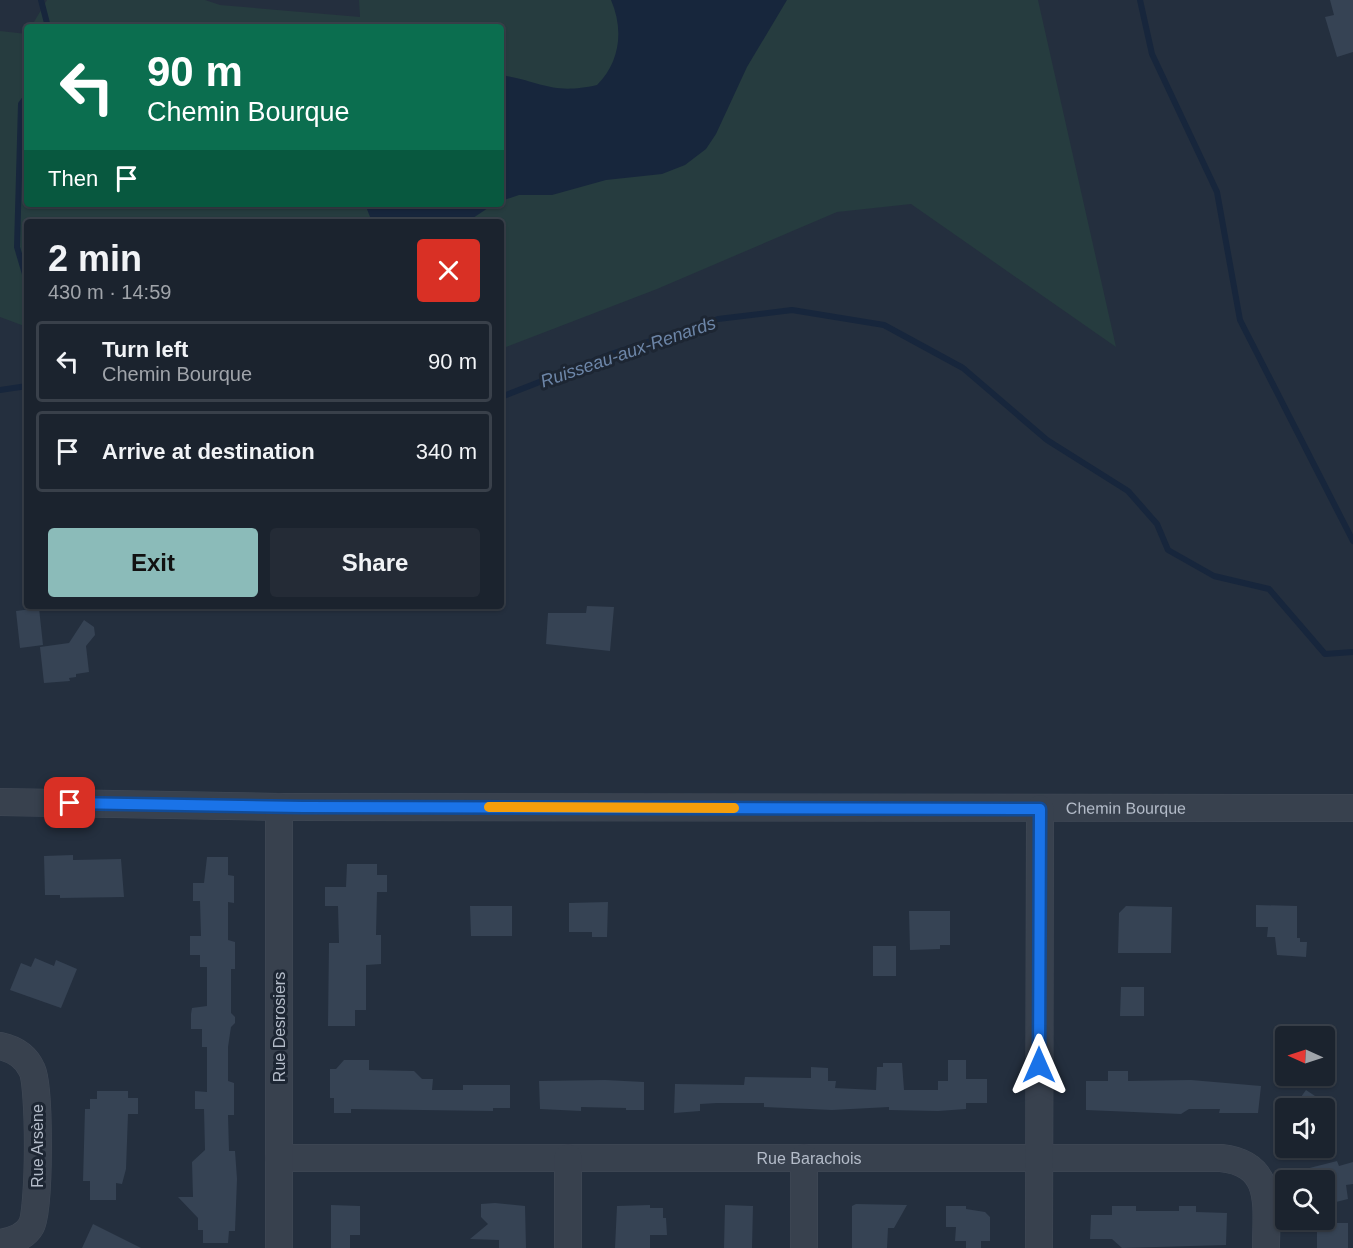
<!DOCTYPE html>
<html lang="en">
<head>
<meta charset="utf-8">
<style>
  :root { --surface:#1b232e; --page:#242b36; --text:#f1f3f6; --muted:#a0a4aa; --line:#39404a; --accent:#8bbbb9 }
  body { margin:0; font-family:Helvetica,sans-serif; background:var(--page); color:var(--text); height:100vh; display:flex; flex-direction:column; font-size:22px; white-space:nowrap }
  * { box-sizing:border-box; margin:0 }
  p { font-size:20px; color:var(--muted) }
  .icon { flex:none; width:33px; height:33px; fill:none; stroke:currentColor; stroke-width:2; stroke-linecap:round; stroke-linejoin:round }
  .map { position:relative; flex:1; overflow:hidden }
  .side { position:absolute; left:24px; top:219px; width:480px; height:390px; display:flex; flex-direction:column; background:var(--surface); border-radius:6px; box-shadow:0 2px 4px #0004,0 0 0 2px var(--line) }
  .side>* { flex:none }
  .guide { position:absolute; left:24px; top:24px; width:480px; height:183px; border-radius:6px; box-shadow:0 2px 4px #0004,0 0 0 2px var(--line); background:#0b6e4f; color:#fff; overflow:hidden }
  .needle { width:39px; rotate:273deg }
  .buttons { position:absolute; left:1275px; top:1026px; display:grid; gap:12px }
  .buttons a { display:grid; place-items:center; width:60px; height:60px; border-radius:6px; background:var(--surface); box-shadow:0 2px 4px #0004,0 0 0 2px var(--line); font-size:30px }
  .pin { position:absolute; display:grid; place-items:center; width:51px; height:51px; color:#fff; margin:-26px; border-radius:12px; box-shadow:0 3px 9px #0006 }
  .me { position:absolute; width:66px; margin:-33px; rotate:0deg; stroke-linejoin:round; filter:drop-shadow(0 0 4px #0008) }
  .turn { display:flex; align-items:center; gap:21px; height:126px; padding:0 24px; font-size:27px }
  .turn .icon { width:78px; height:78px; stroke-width:2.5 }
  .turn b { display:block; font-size:42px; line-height:51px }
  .then { display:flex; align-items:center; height:57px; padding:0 24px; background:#0003; gap:12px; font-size:22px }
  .round { display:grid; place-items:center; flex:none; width:63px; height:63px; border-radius:6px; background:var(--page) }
  .overview { display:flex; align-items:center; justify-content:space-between; height:102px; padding:0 24px }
  h1 { font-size:36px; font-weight:800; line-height:45px }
  .primary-button { display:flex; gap:12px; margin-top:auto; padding:12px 24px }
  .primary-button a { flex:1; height:69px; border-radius:6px; background:var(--accent); color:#111; font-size:24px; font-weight:800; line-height:69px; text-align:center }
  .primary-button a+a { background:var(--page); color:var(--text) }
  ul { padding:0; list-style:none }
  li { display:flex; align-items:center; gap:18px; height:81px; margin:0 12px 9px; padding:0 12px; border:3px solid var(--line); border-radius:6px }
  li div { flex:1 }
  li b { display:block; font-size:22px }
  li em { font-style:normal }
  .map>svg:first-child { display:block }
  .green { fill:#263c3f }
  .water { fill:#17263c }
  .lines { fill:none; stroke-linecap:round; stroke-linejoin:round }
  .stream { stroke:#17263c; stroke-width:6 }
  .building { fill:#364354 }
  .minor-casing { stroke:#414a57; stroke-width:28 }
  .minor { stroke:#38414e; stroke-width:27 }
  .route-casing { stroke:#114b97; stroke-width:15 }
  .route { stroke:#1a73e8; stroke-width:10 }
  .slow { stroke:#f59e0b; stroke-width:10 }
  .labels { text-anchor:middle; stroke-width:6; stroke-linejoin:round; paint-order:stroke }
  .street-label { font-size:16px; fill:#b4bcc9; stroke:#1d2633 }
  .water-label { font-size:18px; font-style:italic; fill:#6d86a8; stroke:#1d2633 }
</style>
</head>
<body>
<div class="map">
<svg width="1353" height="1248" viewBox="0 0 1353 1248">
  <rect width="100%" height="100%" fill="#242f3e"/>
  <path class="green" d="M 47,0 L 205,0 L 220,5 L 360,17 L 359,0 L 1038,0 L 1116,347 L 911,204 L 837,212 L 657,289 L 501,349 L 501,222 L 27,222 L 27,327 L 0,317 L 0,31 L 27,34 L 27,204 L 501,204 L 501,27 L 31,27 Z"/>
  <path class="water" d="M 611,0 L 787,0 L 747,67 L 716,134 L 706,149 L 685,165 L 662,174 L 606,180 L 552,195 L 519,195 L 501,201 L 501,75 C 543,82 552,95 597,85 C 620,62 624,30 611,0 Z
    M 365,204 L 494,204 L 467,222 L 372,222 Z"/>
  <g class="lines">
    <path class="stream" d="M 41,0 L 48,27
      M 1140,0 L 1152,54 L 1217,192 L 1240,320 L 1353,541
      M 27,96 L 21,104 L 17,247 L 27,281
      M 0,390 L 27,386
      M 501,397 L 614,353 L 718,319 L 792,310 L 884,325 L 963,368 L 1047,440 L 1128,491 L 1157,524 L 1168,550 L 1214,576 L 1269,589 L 1325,654 L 1353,652"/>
  </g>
  <path class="building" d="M 1330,0 L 1353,0 L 1353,52 L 1337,57 L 1325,17 L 1334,15 Z
    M 587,606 L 614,607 L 610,651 L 546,644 L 548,613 L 586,613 Z
    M 39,608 L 43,645 L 20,648 L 16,611 Z
    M 84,620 L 94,627 L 95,635 L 86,646 L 89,672 L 76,674 L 76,677 L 69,678 L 70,681 L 44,683 L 40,647 L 69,643 Z
    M 73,855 L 73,860 L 121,859 L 124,897 L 60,898 L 60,895 L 45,895 L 44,856 Z
    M 207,857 L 228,857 L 228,875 L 234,876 L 234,903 L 228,902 L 228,940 L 235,942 L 235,969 L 231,969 L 231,1013 L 235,1017 L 235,1023 L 231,1027 L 228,1047 L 228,1081 L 234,1083 L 234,1115 L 228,1115 L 229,1151 L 235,1151 L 237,1179 L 235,1231 L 229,1231 L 228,1243 L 203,1243 L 203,1230 L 198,1230 L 198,1218 L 178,1197 L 193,1197 L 192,1162 L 205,1150 L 204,1109 L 195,1109 L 195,1091 L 207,1092 L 207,1047 L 202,1047 L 202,1029 L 191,1029 L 191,1014 L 192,1008 L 207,1006 L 207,967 L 200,967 L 200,955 L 190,955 L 190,936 L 201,936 L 200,901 L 193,901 L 193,883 L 204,883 Z
    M 347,864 L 377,864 L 377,875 L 387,875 L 387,892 L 377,892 L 376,935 L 381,935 L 381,964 L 366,965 L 366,1010 L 355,1010 L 355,1026 L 328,1026 L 329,943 L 339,943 L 338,906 L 325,906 L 325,887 L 346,887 Z
    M 608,902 L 607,937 L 592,937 L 592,932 L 569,932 L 569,903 Z
    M 1256,905 L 1297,906 L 1297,938 L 1300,938 L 1300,942 L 1307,942 L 1306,957 L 1277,955 L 1275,937 L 1267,937 L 1268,927 L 1256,927 Z
    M 470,906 L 512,906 L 512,936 L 471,936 Z
    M 1126,906 L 1172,907 L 1171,953 L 1118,953 L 1119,913 Z
    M 909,911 L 950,911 L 950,945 L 940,945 L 940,949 L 910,950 Z
    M 873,946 L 896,946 L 896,976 L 873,976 Z
    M 35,958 L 54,966 L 56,960 L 77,969 L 61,1008 L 10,990 L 21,963 L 31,967 Z
    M 1121,987 L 1144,987 L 1144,1016 L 1120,1016 Z
    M 344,1060 L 369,1060 L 369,1070 L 414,1071 L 422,1079 L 433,1079 L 432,1090 L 463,1090 L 463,1085 L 510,1085 L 510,1108 L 493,1108 L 493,1111 L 351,1109 L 351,1113 L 334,1113 L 334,1098 L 330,1098 L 330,1069 L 336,1069 Z
    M 948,1060 L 966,1060 L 966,1079 L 987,1079 L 987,1103 L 966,1103 L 966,1109 L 938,1111 L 889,1110 L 889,1107 L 832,1110 L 764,1107 L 764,1103 L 717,1103 L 700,1104 L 700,1111 L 674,1113 L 675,1084 L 744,1085 L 745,1077 L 811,1078 L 811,1067 L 828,1068 L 828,1081 L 836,1081 L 835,1088 L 876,1090 L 877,1067 L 883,1067 L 883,1063 L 902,1063 L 904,1090 L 938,1090 L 938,1081 L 948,1081 Z
    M 1108,1071 L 1128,1071 L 1128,1081 L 1191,1080 L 1261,1086 L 1258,1113 L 1219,1113 L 1220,1109 L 1189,1109 L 1181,1114 L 1086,1110 L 1086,1081 L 1108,1081 Z
    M 605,1080 L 644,1082 L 644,1110 L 626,1110 L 626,1108 L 581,1107 L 581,1111 L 540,1109 L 539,1081 Z
    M 1306,1090 L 1333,1108 L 1293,1108 Z
    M 97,1091 L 128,1091 L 128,1098 L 138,1098 L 138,1114 L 128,1114 L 126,1169 L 122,1184 L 116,1183 L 116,1200 L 90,1200 L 90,1181 L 83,1181 L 85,1109 L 90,1109 L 90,1099 L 97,1099 Z
    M 1337,1161 L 1339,1166 L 1353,1162 L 1353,1184 L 1346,1185 L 1348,1199 L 1324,1205 L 1324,1180 L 1282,1180 L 1282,1175 Z
    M 495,1203 L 525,1206 L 526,1248 L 499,1248 L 499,1240 L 470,1239 L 488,1224 L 481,1217 L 481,1204 Z
    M 856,1204 L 907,1205 L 894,1228 L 888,1228 L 887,1248 L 852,1248 L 852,1206 Z
    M 331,1205 L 360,1206 L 360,1235 L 350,1235 L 350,1248 L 331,1248 Z
    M 650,1205 L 650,1208 L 663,1208 L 663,1218 L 666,1218 L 667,1235 L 650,1235 L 650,1248 L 615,1248 L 617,1206 Z
    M 725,1205 L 753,1206 L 752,1248 L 724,1248 Z
    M 946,1206 L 966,1206 L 966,1209 L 985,1212 L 990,1217 L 990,1241 L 981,1241 L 981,1248 L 966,1248 L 966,1241 L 955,1241 L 956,1227 L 946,1227 Z
    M 1112,1206 L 1136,1206 L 1136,1211 L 1179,1211 L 1179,1206 L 1196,1206 L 1196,1212 L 1227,1213 L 1226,1245 L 1122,1248 L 1112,1239 L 1090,1239 L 1091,1215 L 1112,1215 Z
    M 1317,1223 L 1348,1223 L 1348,1248 L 1317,1248 Z
    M 93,1224 L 141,1248 L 82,1248 Z"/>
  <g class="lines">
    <g class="minor-casing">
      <g id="minor">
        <path id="s1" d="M 0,802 L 279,807 L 1353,808"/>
        <path d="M 0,1046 C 14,1049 26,1056 32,1070 C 40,1086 40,1211 31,1226 C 25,1237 12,1241 0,1243"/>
        <path id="s2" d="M 279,1158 L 1221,1158 C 1275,1164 1266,1207 1266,1248"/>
        <path d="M 279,1248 L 279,807"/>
        <path d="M 568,1248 L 568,1158"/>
        <path d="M 804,1248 L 804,1158"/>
        <path d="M 1039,1248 L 1040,809"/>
      </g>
    </g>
    <use href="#minor" class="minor"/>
  </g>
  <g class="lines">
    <g class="route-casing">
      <path id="route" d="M 70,803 L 303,807 L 1040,809 L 1039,1065"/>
    </g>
    <use href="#route" class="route"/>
    <path class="slow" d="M 489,807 L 734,808"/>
  </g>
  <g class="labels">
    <g class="street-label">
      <text dy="6" stroke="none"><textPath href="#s1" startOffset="1126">Chemin Bourque</textPath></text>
      <text transform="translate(279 1027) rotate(-90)" y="6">Rue Desrosiers</text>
      <text transform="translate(37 1146) rotate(-90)" y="6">Rue Arsène</text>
      <text dy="6" stroke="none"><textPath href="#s2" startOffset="530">Rue Barachois</textPath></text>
    </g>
    <g class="water-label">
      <text transform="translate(628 352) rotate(-19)" y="6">Ruisseau-aux-Renards</text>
    </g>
  </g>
</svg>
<div class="buttons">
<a><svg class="needle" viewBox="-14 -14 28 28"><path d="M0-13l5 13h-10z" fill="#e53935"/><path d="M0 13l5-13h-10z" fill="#a0a4aa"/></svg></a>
<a><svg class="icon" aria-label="sound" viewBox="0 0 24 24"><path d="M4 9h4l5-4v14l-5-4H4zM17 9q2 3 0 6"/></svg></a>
<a><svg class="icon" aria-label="search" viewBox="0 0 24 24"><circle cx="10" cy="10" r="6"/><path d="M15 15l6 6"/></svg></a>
</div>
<div class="pin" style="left:70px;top:803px;background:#d93025"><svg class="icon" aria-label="arrive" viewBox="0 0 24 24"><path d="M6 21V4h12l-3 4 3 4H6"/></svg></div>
<svg class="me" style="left:1039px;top:1065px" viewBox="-20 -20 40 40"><path d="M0-17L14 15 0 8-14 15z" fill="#1a73e8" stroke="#fff" stroke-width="4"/></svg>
<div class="guide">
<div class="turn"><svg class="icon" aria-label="left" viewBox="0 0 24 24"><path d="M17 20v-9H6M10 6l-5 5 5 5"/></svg><div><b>90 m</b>Chemin Bourque</div></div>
<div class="then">Then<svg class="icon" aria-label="arrive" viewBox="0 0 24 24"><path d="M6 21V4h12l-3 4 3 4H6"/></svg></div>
</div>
<section class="side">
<div class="overview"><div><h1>2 min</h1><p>430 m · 14:59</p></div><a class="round" style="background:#d93025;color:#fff"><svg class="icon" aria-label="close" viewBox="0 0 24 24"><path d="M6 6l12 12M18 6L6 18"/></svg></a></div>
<ul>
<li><svg class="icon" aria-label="left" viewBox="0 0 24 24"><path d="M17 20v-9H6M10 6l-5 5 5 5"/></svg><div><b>Turn left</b><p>Chemin Bourque</p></div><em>90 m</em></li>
<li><svg class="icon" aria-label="arrive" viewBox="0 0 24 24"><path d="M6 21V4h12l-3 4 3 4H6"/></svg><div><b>Arrive at destination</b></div><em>340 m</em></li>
</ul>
<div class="primary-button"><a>Exit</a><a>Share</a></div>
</section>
</div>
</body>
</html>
